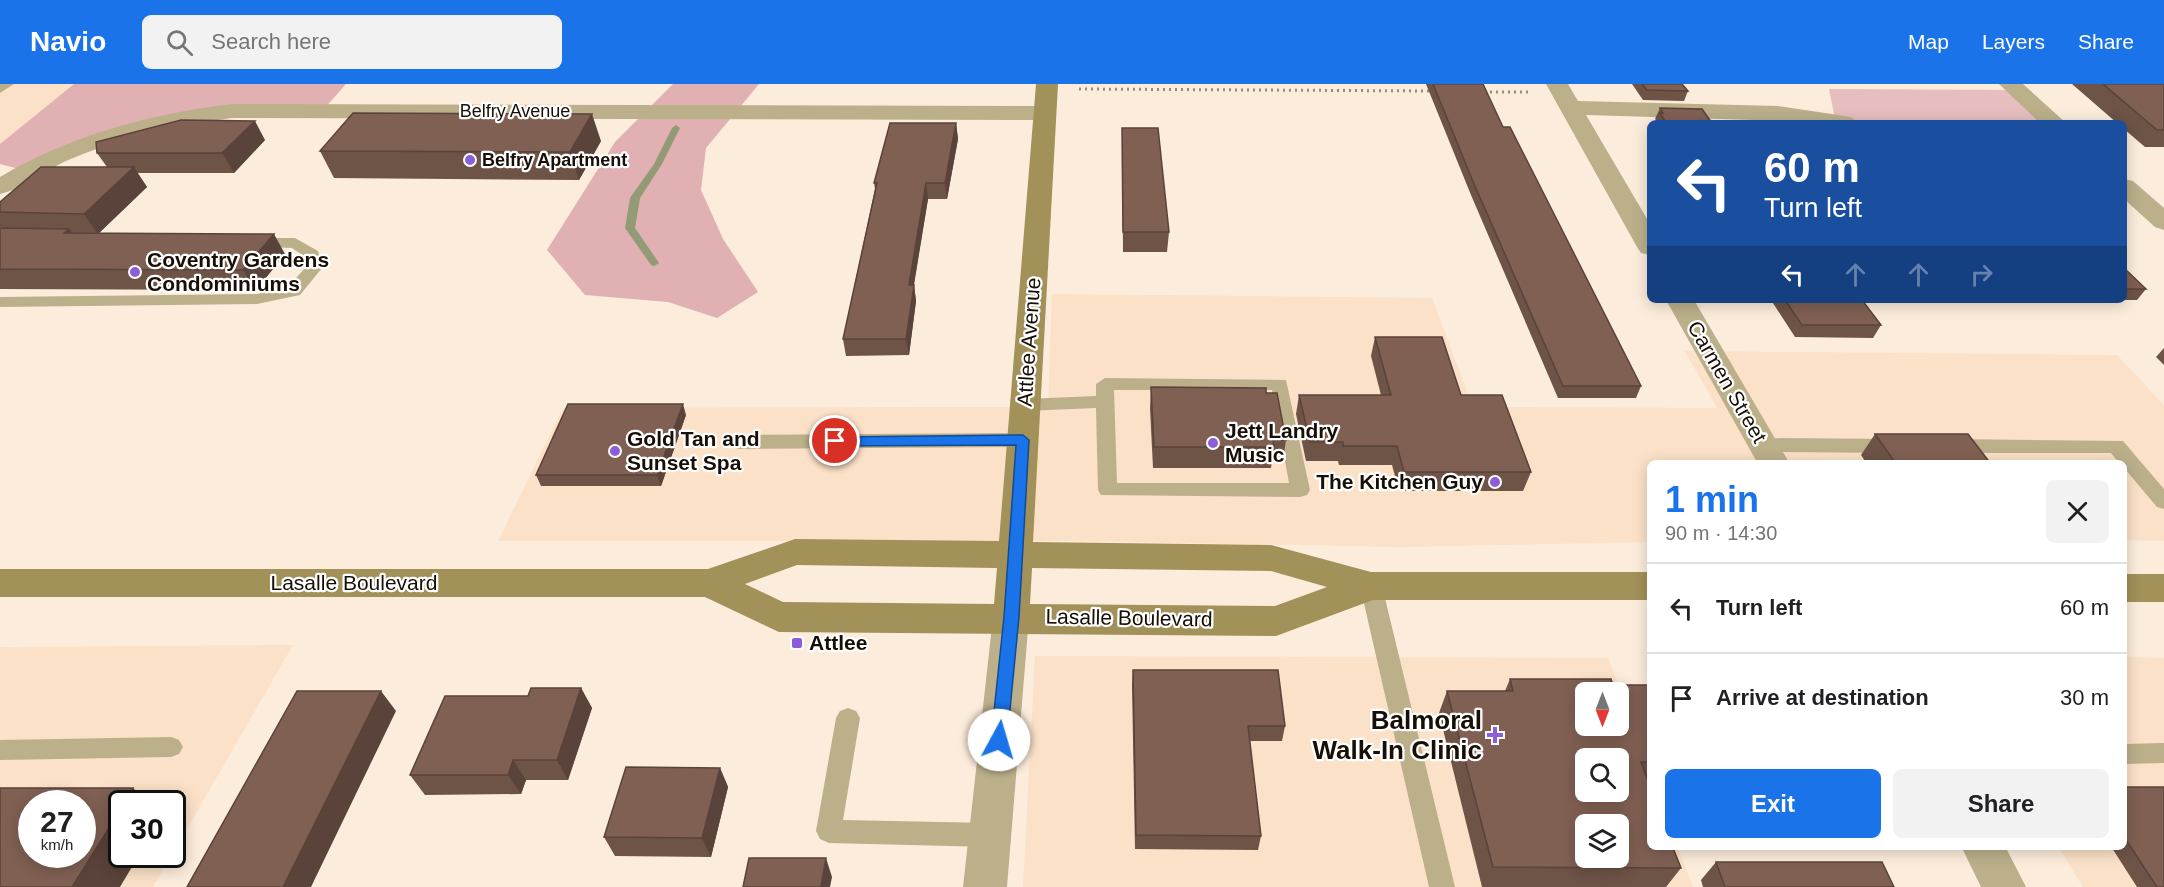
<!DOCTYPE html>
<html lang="en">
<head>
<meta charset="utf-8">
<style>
  :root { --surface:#fff; --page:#f2f2f2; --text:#202124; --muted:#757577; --line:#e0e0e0; --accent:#1a73e8 }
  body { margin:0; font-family:Helvetica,sans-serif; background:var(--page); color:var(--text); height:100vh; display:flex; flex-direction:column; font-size:22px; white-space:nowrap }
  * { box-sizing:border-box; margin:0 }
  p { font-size:20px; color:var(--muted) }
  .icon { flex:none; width:33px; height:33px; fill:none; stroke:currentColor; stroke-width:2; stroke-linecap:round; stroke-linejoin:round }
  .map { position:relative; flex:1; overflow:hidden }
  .side { position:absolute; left:1647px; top:376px; width:480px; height:390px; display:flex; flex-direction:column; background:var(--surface); border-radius:9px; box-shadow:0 3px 15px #0003 }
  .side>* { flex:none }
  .banner { position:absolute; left:1647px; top:36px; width:480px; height:183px; border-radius:9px; box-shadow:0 3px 15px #0003; background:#1a4fa0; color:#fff; overflow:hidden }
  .needle { width:39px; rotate:180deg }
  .controls { position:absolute; left:1575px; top:598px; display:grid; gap:12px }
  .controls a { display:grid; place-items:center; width:54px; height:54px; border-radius:9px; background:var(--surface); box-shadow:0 3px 15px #0003; font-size:30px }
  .speed { position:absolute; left:18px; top:706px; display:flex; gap:12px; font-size:30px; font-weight:700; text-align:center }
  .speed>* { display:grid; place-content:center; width:78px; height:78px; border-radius:50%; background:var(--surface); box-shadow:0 3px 15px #0003; line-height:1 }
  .speed small { font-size:15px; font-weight:400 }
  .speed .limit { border:3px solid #111; border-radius:9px; background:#fff; color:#111 }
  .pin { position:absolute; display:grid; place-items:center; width:51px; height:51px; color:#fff; margin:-26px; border:3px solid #fff; border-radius:50%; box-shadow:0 2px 6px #0007 }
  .me { position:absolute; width:66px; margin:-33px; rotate:6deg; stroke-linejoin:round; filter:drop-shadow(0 0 4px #0008) }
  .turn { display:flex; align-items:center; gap:21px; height:126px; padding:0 18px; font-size:27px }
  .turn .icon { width:78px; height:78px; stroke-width:2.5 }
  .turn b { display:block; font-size:42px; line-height:51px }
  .lanes { display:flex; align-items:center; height:57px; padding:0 18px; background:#0003; justify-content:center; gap:30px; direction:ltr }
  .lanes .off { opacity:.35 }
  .round { display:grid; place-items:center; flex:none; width:63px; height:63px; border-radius:9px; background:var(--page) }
  .overview { display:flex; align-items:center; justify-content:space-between; height:102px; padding:0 18px }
  h1 { font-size:36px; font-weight:800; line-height:45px; color:var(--accent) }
  .action { display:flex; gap:12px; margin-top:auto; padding:12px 18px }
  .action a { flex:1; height:69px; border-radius:9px; background:var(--accent); color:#fff; font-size:24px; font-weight:800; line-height:69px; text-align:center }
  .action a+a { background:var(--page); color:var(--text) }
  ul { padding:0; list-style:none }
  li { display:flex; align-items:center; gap:18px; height:90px; padding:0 18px; border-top:2px solid var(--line) }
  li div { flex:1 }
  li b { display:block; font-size:22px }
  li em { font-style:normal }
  header { display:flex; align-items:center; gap:36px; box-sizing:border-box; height:84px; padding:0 30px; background:var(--accent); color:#fff }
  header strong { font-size:28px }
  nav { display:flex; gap:33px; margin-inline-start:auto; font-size:21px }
  .search { width:420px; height:54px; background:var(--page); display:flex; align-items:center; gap:15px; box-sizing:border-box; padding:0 21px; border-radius:9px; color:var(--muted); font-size:22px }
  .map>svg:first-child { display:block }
  .built { fill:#fbe1c7; fill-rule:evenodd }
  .green { fill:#e6bebf }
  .forest { fill:#e0b0b2 }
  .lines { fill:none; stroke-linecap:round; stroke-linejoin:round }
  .stream { fill:#929b74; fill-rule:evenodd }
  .path { stroke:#998c7e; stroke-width:3; stroke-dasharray:2 4; stroke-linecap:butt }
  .lane { fill:#bcb08b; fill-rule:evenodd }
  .street { fill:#bcb08b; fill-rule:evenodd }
  .secondary { fill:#a29158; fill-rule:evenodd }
  .wall { fill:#6e5347 }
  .shaded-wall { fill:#5a433a }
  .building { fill:#806053; stroke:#5a433a; stroke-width:1.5; fill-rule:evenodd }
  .route { fill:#1a73e8; stroke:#114b97; stroke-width:1.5 }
  .poi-dot { fill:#8d5ed8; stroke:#fff; stroke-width:2 }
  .labels { text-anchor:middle; stroke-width:4.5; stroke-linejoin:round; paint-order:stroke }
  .far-street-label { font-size:18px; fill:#170e06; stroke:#fff }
  .far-poi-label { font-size:18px; font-weight:bold; fill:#170e06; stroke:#fff; text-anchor:start }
  .poi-label { font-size:21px; font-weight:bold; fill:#170e06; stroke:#fff; text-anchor:start }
  .street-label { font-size:21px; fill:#170e06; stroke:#fff }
  .near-poi-label { font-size:26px; font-weight:bold; fill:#170e06; stroke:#fff; text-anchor:end }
</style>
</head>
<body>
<header>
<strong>Navio</strong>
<div class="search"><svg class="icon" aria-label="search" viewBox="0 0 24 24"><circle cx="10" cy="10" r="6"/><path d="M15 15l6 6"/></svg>Search here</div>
<nav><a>Map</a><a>Layers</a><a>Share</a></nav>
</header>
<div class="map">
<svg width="2164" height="803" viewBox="0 0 2164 803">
  <rect width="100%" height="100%" fill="#fcecdb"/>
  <path class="built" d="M 0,0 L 74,0 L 0,60 Z
    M 1052,210 L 1432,214 L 1473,323 L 1717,324 L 1685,267 L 2117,271 L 2164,321 L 2164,457 L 2124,456 L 2124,380 L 1650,380 L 1650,458 L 1400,463 L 1074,457 L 498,457 L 563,324 L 1048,323 Z
    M 293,561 L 173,769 L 172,720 L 122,720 L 122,771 L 171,771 L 153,803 L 0,803 L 0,563 ZM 32,720 L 82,720 L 82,771 L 32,771 Z
    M 1035,572 L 1608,574 L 1650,687 L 1650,764 L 1678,764 L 1693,803 L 1023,803 ZM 1586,609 L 1618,609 L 1618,642 L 1586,642 ZM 1586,675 L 1618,675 L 1618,708 L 1586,708 ZM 1586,741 L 1618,741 L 1618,774 L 1586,774 Z
    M 2124,573 L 2164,574 L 2164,803 L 2083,803 L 2059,764 L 2124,764 Z"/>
  <path class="green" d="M 1829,5 L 2014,6 L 2051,39 L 1855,39 L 1835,35 Z"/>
  <path class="forest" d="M 74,0 L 346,0 L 324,25 L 233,25 L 23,86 L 0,80 L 0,60 Z
    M 673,0 L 759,0 L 706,64 L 701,106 L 723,155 L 758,208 L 717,234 L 668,218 L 585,211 L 547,166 L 615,58 Z"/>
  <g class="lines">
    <path class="stream" d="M 676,41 L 680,44 L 662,80 L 640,114 L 635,144 L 659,179 L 654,182 L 651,181 L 625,144 L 630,114 L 654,80 L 672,44 Z"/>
    <path class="path" d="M 1079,5 L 1432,7
      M 1484,8 L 1528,8"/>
    <path class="lane" d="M 0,0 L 14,0 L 0,9 Z
      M 253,154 L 295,154 L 318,167 L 322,184 L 300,211 L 257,220 L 0,223 L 0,213 L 257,210 L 288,203 L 306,183 L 304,172 L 292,164 L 247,162 L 245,159 Z
      M 1105,294 L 1286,296 L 1310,406 L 1307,411 L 1300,413 L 1101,411 L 1098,406 L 1096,324 L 1025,327 L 1019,325 L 1016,321 L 1019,317 L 1025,315 L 1096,312 L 1096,300 ZM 1114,306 L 1272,306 L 1289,399 L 1117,399 Z
      M 1023,349 L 1030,351 L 1032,356 L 1030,361 L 1023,363 L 739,365 L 732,363 L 730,358 L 732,353 L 739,351 Z
      M 1763,354 L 1893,355 L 1900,357 L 1902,362 L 1900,367 L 1893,369 L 1763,368 L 1756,366 L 1754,361 L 1756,356 Z
      M 1952,355 L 2123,357 L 2164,405 L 2164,425 L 2157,423 L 2124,384 L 2124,380 L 2120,380 L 2111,369 L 1952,369 L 1945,367 L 1943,362 L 1945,357 Z
      M 1371,494 L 1378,496 L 1382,502 L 1455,803 L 1429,803 L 1360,502 L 1364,496 Z
      M 848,624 L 856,627 L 860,634 L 843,736 L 990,739 L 999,743 L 1003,751 L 999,759 L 990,763 L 829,759 L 820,755 L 816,747 L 836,634 L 840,627 Z
      M 171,653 L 179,656 L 183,663 L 179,670 L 171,673 L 0,676 L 0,656 Z
      M 2164,659 L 2164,679 L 2124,680 L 2124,660 Z"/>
    <path class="street" d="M 1546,0 L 1568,0 L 1578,17 L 1778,22 L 1845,32 L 1853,34 L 1857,39 L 1586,31 L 1650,140 L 1650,171 L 1641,169 L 1637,163 Z
      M 1999,0 L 2023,0 L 2066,39 L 2040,39 Z
      M 232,20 L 1045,22 L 1053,24 L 1056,29 L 1053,34 L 1045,36 L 232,34 C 174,41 120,54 66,77 C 44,87 23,105 0,110 L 0,93 C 71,51 150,30 232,20 Z
      M 2124,95 L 2133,97 L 2164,124 L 2164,146 L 2155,143 L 2124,115 Z
      M 1666,216 L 1694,216 L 1790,380 L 1758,380 Z
      M 1011,518 L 1024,523 L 1029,533 L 1007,803 L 963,803 L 993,533 L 998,523 Z
      M 1962,764 L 2006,764 L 2026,803 L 1981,803 Z"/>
    <path class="secondary" d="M 1036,0 L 1058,0 L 1033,458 L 1271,461 L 1371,488 L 1650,488 L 1650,516 L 1373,516 L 1276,552 L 779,548 L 705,513 L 0,513 L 0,485 L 708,485 L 795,455 L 999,457 ZM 797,481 L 997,484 L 994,520 L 783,518 L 745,500 ZM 1032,484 L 1271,487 L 1327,503 L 1275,522 L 1030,520 Z
      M 2124,490 L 2164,490 L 2164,518 L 2124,518 Z"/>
  </g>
  <path class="wall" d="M 1426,0 L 1483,0 L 1503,43 L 1641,302 L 1636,314 L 1558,314 L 1471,111 Z
    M 1632,0 L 1682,0 L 1688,7 L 1684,17 L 1643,16 Z
    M 2072,0 L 2164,0 L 2164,63 L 2145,63 L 2124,45 L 2124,39 L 2117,39 Z
    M 1660,24 L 1712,39 L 1656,39 L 1657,37 L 1655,35 Z
    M 956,39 L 958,55 L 947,115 L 928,115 L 914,201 L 916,217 L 909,271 L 846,272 L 843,255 L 875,105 L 874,99 Z
    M 1122,44 L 1169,148 L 1167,168 L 1123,168 Z
    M 265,56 L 234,89 L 137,89 L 147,103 L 99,149 L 285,170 L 256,206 L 0,205 L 0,144 L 1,144 L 0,143 L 0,118 L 107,83 L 97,69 Z
    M 601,57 L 579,96 L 334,94 L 320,67 Z
    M 2124,184 L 2146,205 L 2137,216 L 2081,216 L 2124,216 Z
    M 1771,216 L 1862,216 L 1881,241 L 1873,254 L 1795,253 Z
    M 1375,253 L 1461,311 L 1531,388 L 1523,407 L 1399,407 L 1392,381 L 1339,381 L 1338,377 L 1306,377 L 1296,330 L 1299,311 L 1381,311 L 1371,272 Z
    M 2164,264 L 2164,281 L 2156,273 Z
    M 1151,303 L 1266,309 L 1286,356 L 1283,377 L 1272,377 L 1271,384 L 1153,384 L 1150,324 Z
    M 686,331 L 661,402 L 541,402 L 536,391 Z
    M 1875,350 L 1991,380 L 1867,380 L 1861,371 Z
    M 1133,586 L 1285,642 L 1282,657 L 1250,657 L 1261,752 L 1258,766 L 1135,765 L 1132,601 Z
    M 1510,595 L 1613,601 L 1650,601 L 1650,699 L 1649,699 L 1681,784 L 1666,803 L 1482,803 L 1439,629 L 1447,607 L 1505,607 Z
    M 581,604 L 592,624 L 568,696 L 526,696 L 521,710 L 425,711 L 410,691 Z
    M 720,684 L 728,703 L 711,773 L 615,772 L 604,753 Z
    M 2124,703 L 2164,803 L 2137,803 L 2112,764 L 2124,764 Z
    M 1716,778 L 1894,803 L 1703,803 L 1701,796 Z"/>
  <path class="shaded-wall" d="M 592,30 L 601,57 L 579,96 L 570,68 Z
    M 255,37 L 265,56 L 234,89 L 222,69 Z
    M 956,39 L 958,55 L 947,115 L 945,99 Z
    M 134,83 L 147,103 L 98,150 L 84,130 Z
    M 926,99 L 928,115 L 911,217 L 909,201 Z
    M 69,145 L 83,165 L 64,149 Z
    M 274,150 L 285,170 L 256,206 L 243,186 Z
    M 914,201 L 916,217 L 909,271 L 906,255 Z
    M 683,320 L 686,331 L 661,402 L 657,391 Z
    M 581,604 L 592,624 L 568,696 L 557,676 Z
    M 381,607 L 396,627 L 311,803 L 283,803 Z
    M 513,676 L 526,696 L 521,710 L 508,691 Z
    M 720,684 L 728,703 L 711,773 L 702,754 Z
    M 133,704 L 151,720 L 124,720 Z
    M 122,723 L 122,771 L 139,771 L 120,803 L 72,803 Z
    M 826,774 L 832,793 L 830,803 L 821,803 Z"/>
  <path class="building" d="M 1433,0 L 1483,0 L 1503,43 L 1510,43 L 1641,302 L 1563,302 L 1474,100 Z
    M 1642,0 L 1682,0 L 1688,7 L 1647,6 Z
    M 2103,0 L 2164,0 L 2164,46 L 2157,46 Z
    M 1660,24 L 1702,25 L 1712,39 L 1666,39 L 1660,29 L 1663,29 Z
    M 353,29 L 592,30 L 570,68 L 320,67 Z
    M 181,36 L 255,37 L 222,69 L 97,69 L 96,58 Z
    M 890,39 L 956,39 L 945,99 L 926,99 L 909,201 L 914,201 L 906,255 L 843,255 L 877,99 L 874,99 Z
    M 1122,44 L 1158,44 L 1169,148 L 1123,148 Z
    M 41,83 L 134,83 L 84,130 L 0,128 L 0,118 Z
    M 0,144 L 69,145 L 64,149 L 274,150 L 243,186 L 0,185 Z
    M 2124,184 L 2146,205 L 2124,205 Z
    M 1785,216 L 1862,216 L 1881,241 L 1802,241 Z
    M 1375,253 L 1442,253 L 1461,311 L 1502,311 L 1531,388 L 1404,388 L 1397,362 L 1343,362 L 1343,358 L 1310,358 L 1299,311 L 1391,311 Z
    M 1151,303 L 1266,304 L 1266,309 L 1277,309 L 1286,356 L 1273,356 L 1274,363 L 1154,363 Z
    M 568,320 L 683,320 L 657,391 L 536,391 Z
    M 1875,350 L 1968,350 L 1991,380 L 1896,380 Z
    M 1133,586 L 1278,586 L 1285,642 L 1248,642 L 1261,752 L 1136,751 Z
    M 1510,595 L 1611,595 L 1613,601 L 1650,601 L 1650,678 L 1641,678 L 1650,702 L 1650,764 L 1673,764 L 1681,784 L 1493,783 L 1447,607 L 1513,607 ZM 1586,609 L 1618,609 L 1618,642 L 1586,642 ZM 1586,675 L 1618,675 L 1618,708 L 1586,708 ZM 1586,741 L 1618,741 L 1618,774 L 1586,774 Z
    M 531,604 L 581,604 L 557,676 L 513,676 L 508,691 L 410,691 L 445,612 L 528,612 Z
    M 297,607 L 381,607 L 283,803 L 187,803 Z
    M 626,683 L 720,684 L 702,754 L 604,753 Z
    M 2124,703 L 2164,703 L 2164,803 L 2157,803 L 2124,753 Z
    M 0,704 L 133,704 L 124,720 L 122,720 L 122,723 L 72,803 L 0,803 ZM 32,720 L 82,720 L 82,771 L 32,771 Z
    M 749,774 L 826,774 L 821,803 L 743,803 Z
    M 1716,778 L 1882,778 L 1894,803 L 1725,803 Z"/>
  <path class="route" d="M 1023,351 L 1029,356 L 1019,533 L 1007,656 L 1005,661 L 993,661 L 991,656 L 1004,533 L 1016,361 L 835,362 L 828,357 L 835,353 Z"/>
  <g class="poi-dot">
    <circle cx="470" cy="76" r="6"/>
    <circle cx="135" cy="188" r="6"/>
    <circle cx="1213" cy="359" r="6"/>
    <circle cx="615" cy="367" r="6"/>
    <circle cx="1495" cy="398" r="6"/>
    <rect x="791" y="553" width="12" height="12" rx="3"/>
    <path d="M1492 642h6v6h6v6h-6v6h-6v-6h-6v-6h6z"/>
  </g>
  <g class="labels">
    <g class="far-street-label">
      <text x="515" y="33">Belfry Avenue</text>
    </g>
    <g class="far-poi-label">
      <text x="482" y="82">Belfry Apartment</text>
    </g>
    <g class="poi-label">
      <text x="147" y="183">Coventry Gardens<tspan x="147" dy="24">Condominiums</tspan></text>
      <text x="1225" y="354">Jett Landry<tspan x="1225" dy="24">Music</tspan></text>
      <text x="627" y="362">Gold Tan and<tspan x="627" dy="24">Sunset Spa</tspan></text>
      <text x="1483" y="405" text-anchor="end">The Kitchen Guy</text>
      <text x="809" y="566">Attlee</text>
    </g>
    <g class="street-label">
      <text transform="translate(1029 258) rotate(-86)" y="7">Attlee Avenue</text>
      <text transform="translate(1727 298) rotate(60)" y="7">Carmen Street</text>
      <text x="354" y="506">Lasalle Boulevard</text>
      <text transform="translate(1129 534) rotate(1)" y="7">Lasalle Boulevard</text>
    </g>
    <g class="near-poi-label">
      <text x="1482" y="645">Balmoral<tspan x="1482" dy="30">Walk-In Clinic</tspan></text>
    </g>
  </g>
</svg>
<div class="controls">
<a><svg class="needle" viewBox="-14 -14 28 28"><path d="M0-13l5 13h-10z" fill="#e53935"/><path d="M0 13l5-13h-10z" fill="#757577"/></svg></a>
<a><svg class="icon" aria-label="search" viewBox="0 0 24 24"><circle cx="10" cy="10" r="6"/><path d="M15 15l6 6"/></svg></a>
<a><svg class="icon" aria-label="layers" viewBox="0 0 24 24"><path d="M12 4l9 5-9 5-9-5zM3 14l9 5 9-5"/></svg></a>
</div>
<div class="speed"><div>27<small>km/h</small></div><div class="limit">30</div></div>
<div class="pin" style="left:835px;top:357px;background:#d93025"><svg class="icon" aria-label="arrive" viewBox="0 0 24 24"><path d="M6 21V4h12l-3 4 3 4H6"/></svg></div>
<svg class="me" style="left:999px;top:656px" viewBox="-20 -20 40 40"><circle r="19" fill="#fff"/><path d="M0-13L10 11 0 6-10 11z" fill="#1a73e8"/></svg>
<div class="banner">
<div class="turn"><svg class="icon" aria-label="left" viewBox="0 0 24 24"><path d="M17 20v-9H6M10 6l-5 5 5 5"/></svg><div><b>60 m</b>Turn left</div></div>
<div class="lanes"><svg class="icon" aria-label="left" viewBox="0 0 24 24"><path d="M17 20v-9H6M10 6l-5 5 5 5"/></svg><svg class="icon off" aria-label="ahead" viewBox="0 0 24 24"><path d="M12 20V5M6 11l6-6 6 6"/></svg><svg class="icon off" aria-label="ahead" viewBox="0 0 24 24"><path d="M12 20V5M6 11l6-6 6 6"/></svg><svg class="icon off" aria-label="right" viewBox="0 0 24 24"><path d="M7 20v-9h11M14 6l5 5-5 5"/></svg></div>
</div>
<section class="side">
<div class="overview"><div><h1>1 min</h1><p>90 m · 14:30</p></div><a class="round"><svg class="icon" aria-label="close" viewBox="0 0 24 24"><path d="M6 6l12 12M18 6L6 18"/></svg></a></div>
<ul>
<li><svg class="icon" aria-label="left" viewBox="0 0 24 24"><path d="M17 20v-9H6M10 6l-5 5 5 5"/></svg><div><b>Turn left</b></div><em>60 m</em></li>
<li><svg class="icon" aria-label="arrive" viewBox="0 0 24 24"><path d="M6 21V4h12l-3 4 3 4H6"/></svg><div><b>Arrive at destination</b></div><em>30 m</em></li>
</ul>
<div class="action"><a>Exit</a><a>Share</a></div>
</section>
</div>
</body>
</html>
